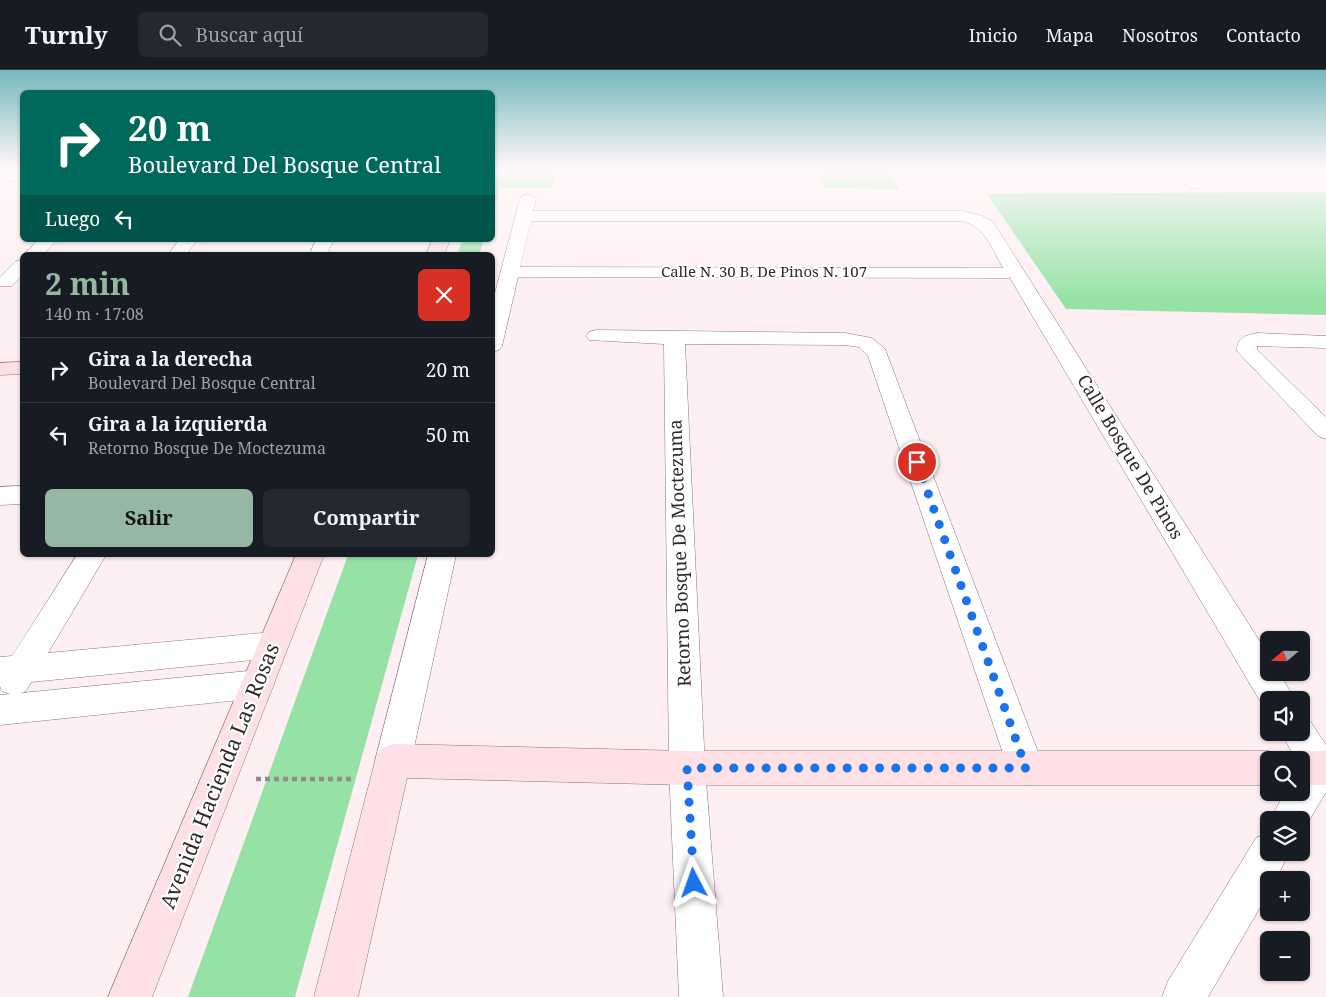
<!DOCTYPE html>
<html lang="es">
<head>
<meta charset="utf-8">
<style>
  :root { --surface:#171b24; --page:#242831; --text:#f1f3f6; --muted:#9ea1a6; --line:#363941; --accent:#96b7a2 }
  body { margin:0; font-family:"Noto Serif",serif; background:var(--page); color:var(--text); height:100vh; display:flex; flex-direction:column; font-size:19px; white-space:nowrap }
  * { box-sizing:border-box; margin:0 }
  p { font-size:16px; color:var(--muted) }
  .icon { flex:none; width:28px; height:28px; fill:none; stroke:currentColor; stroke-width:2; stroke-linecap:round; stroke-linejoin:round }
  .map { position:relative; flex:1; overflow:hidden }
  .side { position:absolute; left:20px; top:182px; width:475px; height:305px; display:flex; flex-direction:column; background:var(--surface); border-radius:8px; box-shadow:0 1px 4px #0004 }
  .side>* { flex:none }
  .hud { position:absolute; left:20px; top:20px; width:475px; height:152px; border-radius:8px; box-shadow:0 1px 4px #0004; background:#00695c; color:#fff; overflow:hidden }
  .needle { width:32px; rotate:250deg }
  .tools { position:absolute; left:1260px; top:561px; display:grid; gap:10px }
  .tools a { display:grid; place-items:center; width:50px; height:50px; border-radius:8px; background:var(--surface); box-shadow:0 1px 4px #0004; font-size:25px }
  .pin { position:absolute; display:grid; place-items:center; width:42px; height:42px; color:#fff; margin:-21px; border:2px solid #fff; border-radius:50%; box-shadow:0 1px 5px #0007 }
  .me { position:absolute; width:55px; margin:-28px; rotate:356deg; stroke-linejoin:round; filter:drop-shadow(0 0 4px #0008) }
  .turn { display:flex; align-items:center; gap:18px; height:105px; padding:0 25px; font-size:22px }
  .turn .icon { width:65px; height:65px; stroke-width:2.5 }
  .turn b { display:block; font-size:35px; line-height:42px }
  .then { display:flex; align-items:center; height:48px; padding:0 25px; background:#0003; gap:10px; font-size:19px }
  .round { display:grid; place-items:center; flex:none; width:52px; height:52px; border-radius:8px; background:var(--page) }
  .head { display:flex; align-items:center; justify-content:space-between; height:85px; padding:0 25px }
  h1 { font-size:30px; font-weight:700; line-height:38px; color:var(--accent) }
  .button { display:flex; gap:10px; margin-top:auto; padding:10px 25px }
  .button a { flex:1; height:58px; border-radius:8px; background:var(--accent); color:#111; font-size:20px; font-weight:700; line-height:58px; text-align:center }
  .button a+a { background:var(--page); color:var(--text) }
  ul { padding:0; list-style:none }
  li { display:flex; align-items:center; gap:15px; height:65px; padding:0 25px; border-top:1px solid var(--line) }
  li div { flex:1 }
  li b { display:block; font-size:19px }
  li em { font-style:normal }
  header { display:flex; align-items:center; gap:30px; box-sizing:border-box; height:70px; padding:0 25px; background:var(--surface); border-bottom:1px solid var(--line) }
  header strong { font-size:24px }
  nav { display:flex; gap:28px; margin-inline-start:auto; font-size:18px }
  .search { width:350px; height:45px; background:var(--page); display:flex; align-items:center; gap:12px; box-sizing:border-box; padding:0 18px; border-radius:8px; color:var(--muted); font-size:19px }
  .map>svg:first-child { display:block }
  .green { fill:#96e2a6 }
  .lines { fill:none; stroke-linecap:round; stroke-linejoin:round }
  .street-casing { stroke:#8a7579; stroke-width:1 }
  .secondary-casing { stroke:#8a7579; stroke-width:1 }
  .path { stroke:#94898b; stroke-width:4.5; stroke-dasharray:5 4; stroke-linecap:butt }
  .street { fill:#fff; fill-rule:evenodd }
  .secondary { fill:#fee0e7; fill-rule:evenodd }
  .route { stroke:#1a73e8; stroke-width:9; stroke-dasharray:0 16.2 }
  .labels { text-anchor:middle; stroke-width:4.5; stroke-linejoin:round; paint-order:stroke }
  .far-street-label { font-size:15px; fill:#32292a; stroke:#fff }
  .street-label { font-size:18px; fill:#32292a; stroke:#fff }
  .near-street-label { font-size:21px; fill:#32292a; stroke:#fff }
</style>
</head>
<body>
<header>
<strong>Turnly</strong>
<div class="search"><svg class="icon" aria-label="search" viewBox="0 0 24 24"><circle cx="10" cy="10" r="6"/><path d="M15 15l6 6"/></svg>Buscar aquí</div>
<nav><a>Inicio</a><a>Mapa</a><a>Nosotros</a><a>Contacto</a></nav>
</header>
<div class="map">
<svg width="1326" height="927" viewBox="0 0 1326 927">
  <rect width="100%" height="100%" fill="#feeff2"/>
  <path class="green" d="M 493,100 L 556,100 L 552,118 L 500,118 L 493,142 Z
    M 816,100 L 889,100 L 899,119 L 824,118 Z
    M 1326,122 L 1326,245 L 1066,239 L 987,124 Z
    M 462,170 L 484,170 L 479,185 L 457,185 Z
    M 348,485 L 418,485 L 295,927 L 188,927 Z"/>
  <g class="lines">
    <g class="street-casing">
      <path id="street" d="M 1169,100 L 1185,100 L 1202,115 L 1199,118 L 1189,118 Z
        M 22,103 L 22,111 L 0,112 L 0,104 Z
        M 528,124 L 534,126 L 536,129 L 533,141 L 962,141 L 982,146 L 993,152 L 1269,586 L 1269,602 L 1279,602 L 1295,630 L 1269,630 L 1269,641 L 1266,641 L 1010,208 L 518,207 L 502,276 L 499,280 L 492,282 L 492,234 L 520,129 L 522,126 ZM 531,151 L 962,151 C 985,156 992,179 1003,198 L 520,197 Z
        M 38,170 L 57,170 L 43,185 L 24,185 Z
        M 179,170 L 197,170 L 186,185 L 168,185 Z
        M 316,170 L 334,170 L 326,185 L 314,185 L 311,181 Z
        M 22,190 L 22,205 L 12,216 L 0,216 L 0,207 L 16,191 Z
        M 596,260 L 845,263 L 872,268 L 885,279 L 1044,698 L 1039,710 L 1026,715 L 1013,710 L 1008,698 L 868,286 L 859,277 L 845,275 L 685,274 L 705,698 L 723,927 L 679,927 L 669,698 L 664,274 L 589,270 L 586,266 L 589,262 Z
        M 1257,263 L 1326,266 L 1326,278 L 1257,276 L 1257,280 L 1326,347 L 1326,369 L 1318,366 L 1237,281 C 1237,267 1245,266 1257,263 Z
        M 22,416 L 22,434 L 0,435 L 0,417 Z
        M 77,485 L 106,485 L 48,583 L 273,562 L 284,566 L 289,575 L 284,584 L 273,588 L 31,612 L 26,621 L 21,623 L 258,600 L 270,604 L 274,614 L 270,624 L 258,628 L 0,655 L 0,625 L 10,624 L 2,621 L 0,616 L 0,587 L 12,586 Z
        M 428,485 L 456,485 L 411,691 L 406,703 L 393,708 L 380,703 L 375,691 Z
        M 1301,647 L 1310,651 L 1326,675 L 1326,722 L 1301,764 L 1301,750 L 1270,750 L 1285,722 L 1301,722 L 1301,690 L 1296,690 L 1281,662 L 1301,662 Z
        M 1269,763 L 1269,782 L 1289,782 L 1276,810 L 1269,810 L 1269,822 L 1208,927 L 1162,927 L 1168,911 L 1256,768 Z"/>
    </g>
    <g class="secondary-casing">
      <path id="secondary" d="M 432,170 L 450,170 L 444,185 L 426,185 Z
        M 22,292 L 22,304 L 0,305 L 0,293 Z
        M 296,485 L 324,485 L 152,927 L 108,927 Z
        M 393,674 L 687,681 L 1269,681 L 1282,686 L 1283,690 L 1269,690 L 1269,715 L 687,715 L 407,708 L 358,927 L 314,927 L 375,691 L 380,679 Z
        M 1301,681 L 1326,681 L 1326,715 L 1301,715 L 1301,690 L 1287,690 L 1288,686 Z"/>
    </g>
    <path class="path" d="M 256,709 L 353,709"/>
    <use href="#street" class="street"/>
    <use href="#secondary" class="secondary"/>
  </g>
  <linearGradient id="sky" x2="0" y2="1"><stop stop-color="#75b8be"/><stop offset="0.43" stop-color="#fff8f9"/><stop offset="1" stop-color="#fff8f9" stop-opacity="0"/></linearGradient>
  <rect width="1326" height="230" fill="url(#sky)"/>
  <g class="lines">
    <path class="route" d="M 694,813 L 687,698 L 1026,698 L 917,392"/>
  </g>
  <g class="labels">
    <g class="far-street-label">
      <text x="764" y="207">Calle N. 30 B. De Pinos N. 107</text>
    </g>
    <g class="street-label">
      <text transform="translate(1130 387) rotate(59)" y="6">Calle Bosque De Pinos</text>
      <text transform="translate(680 483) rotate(-92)" y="6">Retorno Bosque De Moctezuma</text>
    </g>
    <g class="near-street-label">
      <text transform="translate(220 706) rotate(-68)" y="7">Avenida Hacienda Las Rosas</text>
    </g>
  </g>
</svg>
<div class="tools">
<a><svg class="needle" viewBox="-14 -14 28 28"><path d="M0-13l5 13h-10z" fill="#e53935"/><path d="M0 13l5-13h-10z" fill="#9ea1a6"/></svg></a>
<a><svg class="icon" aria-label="sound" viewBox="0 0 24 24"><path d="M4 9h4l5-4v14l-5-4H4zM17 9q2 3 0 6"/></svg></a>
<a><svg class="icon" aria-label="search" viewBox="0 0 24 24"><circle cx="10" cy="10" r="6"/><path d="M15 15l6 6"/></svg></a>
<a><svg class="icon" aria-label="layers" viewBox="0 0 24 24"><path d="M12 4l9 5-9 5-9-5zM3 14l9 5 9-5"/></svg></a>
<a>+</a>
<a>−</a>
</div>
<div class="pin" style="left:917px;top:392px;background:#d93025"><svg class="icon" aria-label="arrive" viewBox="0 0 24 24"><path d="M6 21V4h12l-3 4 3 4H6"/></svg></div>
<svg class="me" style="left:694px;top:813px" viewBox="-20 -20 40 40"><path d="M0-17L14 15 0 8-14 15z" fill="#1a73e8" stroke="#fff" stroke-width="4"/></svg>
<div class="hud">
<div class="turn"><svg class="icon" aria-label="right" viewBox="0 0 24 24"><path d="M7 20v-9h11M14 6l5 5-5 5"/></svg><div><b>20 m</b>Boulevard Del Bosque Central</div></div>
<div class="then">Luego<svg class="icon" aria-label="left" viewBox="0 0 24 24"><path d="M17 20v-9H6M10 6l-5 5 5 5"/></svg></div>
</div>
<section class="side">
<div class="head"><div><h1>2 min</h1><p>140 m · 17:08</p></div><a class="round" style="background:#d93025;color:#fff"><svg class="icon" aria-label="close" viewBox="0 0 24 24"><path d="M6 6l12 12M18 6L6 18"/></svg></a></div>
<ul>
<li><svg class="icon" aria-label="right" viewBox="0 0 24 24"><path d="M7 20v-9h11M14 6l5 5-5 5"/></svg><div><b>Gira a la derecha</b><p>Boulevard Del Bosque Central</p></div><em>20 m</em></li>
<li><svg class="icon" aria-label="left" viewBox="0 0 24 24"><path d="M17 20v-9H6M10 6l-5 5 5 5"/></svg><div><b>Gira a la izquierda</b><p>Retorno Bosque De Moctezuma</p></div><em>50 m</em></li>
</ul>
<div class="button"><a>Salir</a><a>Compartir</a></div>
</section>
</div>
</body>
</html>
